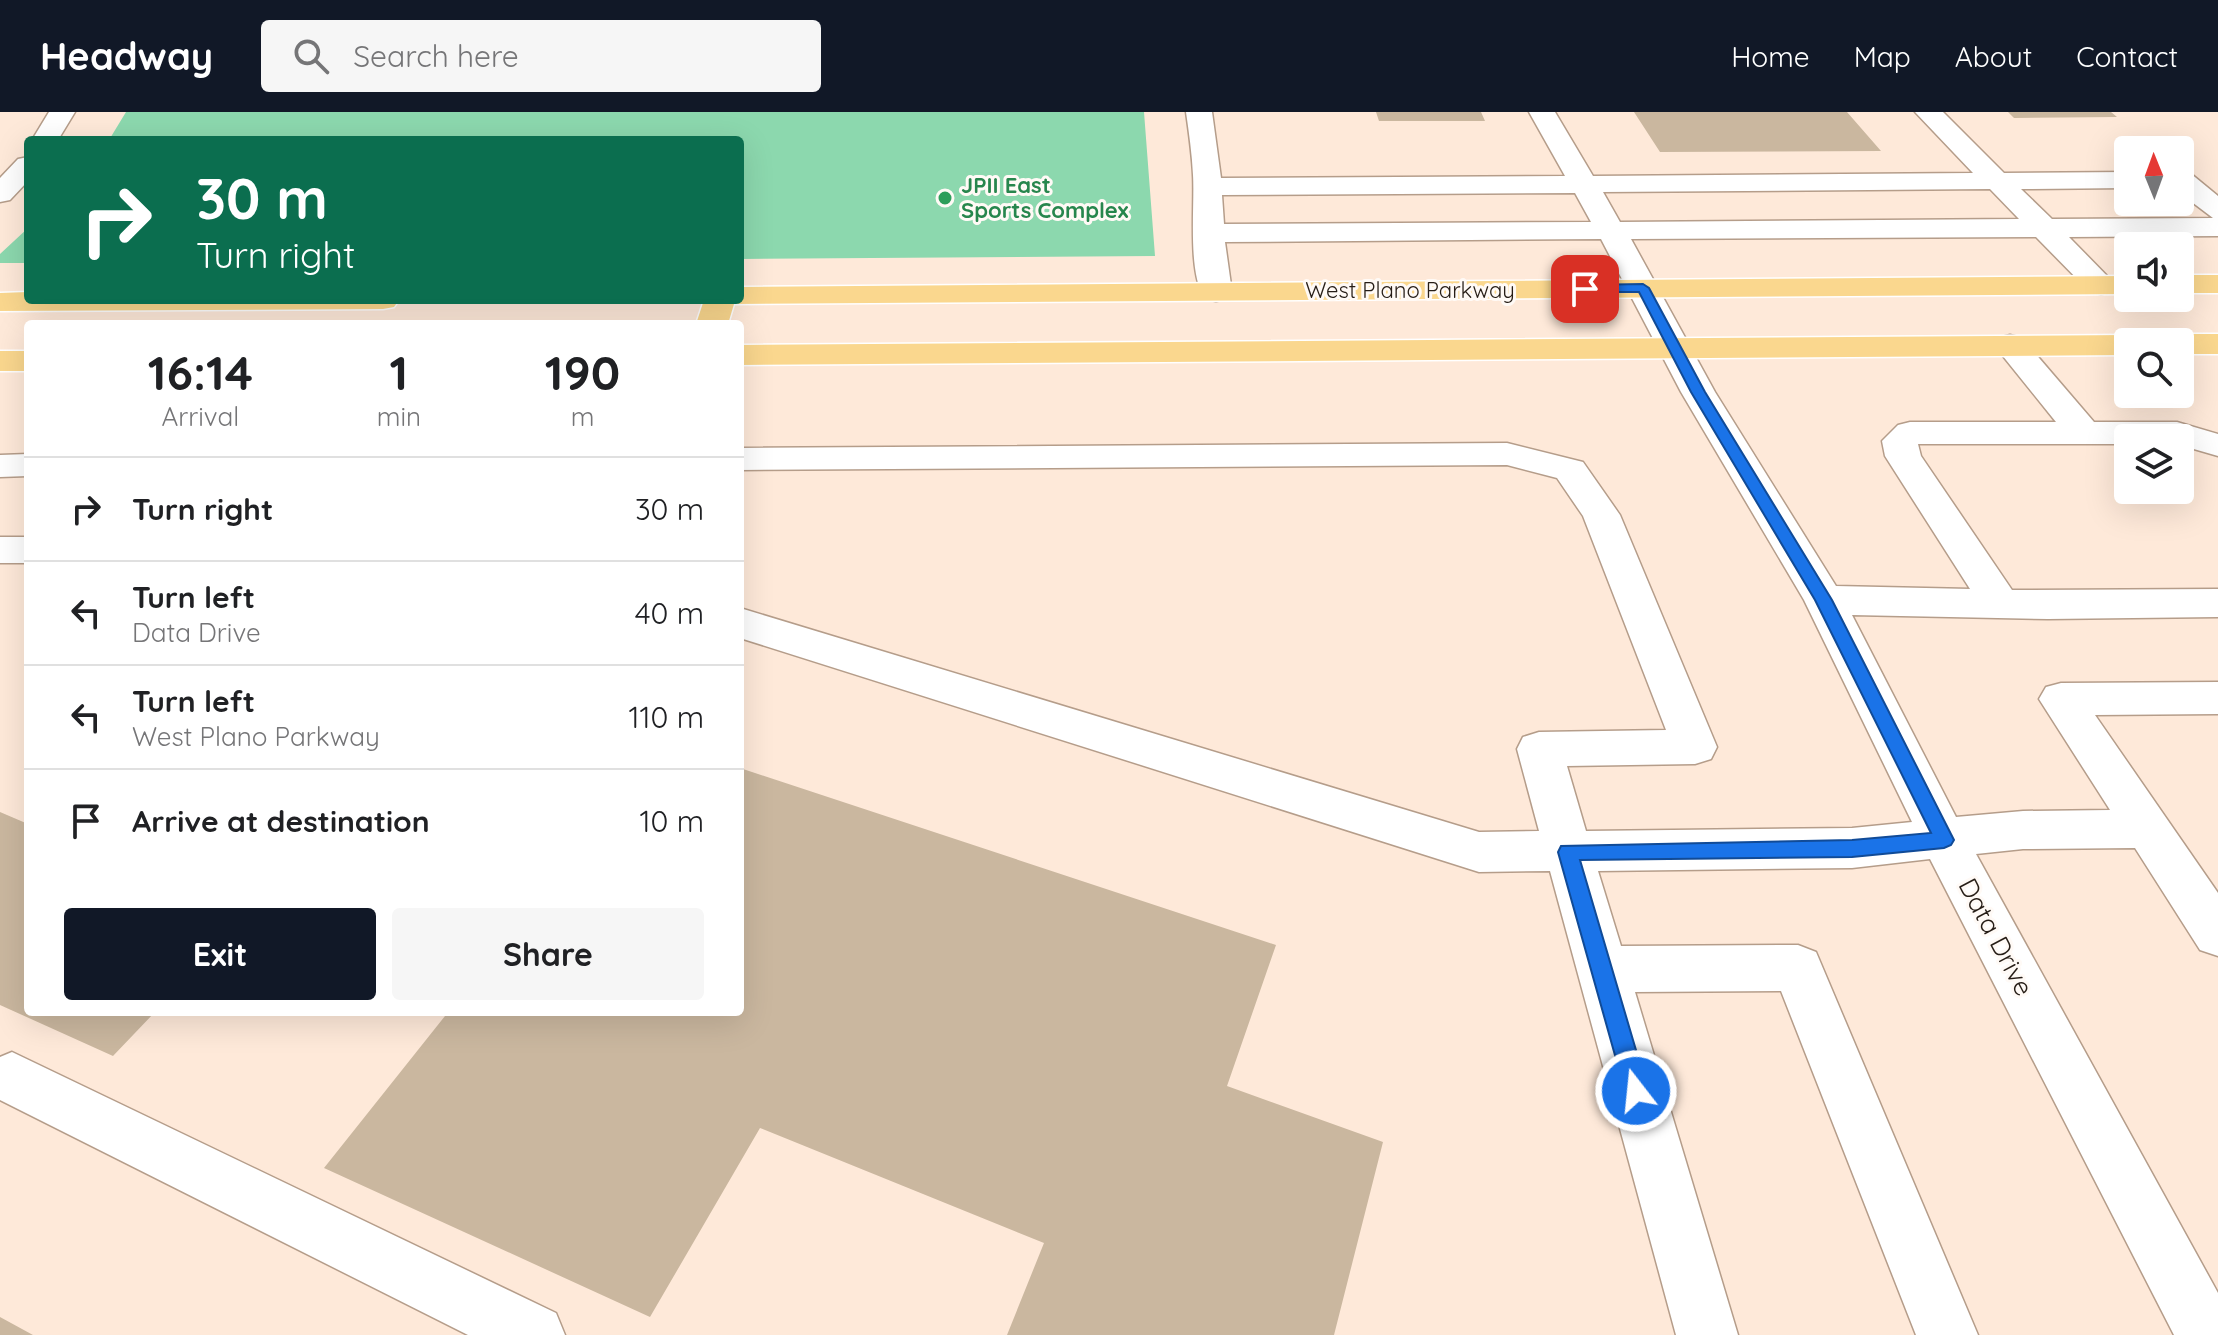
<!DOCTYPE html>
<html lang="en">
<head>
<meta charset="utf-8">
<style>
  :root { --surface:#fff; --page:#f6f6f6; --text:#202124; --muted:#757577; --line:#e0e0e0; --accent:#111827 }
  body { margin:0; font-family:Quicksand,sans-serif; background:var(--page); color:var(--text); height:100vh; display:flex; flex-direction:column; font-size:30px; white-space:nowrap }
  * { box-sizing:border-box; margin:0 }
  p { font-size:26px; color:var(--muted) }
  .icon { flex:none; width:44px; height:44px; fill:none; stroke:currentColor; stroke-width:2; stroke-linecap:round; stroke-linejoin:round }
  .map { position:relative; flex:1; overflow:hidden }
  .panel { position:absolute; left:24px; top:208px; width:720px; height:696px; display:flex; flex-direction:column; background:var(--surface); border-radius:8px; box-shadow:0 8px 32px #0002 }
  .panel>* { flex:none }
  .top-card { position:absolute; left:24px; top:24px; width:720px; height:168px; border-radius:8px; box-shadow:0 8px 32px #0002; background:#0b6e4f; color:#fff; overflow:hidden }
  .needle { width:52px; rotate:359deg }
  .fabs { position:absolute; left:2114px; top:24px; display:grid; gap:16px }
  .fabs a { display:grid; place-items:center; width:80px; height:80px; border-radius:8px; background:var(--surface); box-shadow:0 8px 32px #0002; font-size:40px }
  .pin { position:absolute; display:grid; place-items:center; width:68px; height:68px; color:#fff; margin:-34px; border-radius:16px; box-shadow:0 4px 12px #0006 }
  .me { position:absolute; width:88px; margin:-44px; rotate:344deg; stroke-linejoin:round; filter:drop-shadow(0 0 6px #0008) }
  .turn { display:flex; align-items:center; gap:28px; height:168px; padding:0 40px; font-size:36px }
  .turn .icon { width:104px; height:104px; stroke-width:2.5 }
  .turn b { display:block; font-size:56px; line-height:68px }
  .eta { display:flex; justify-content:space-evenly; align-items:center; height:136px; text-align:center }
  .eta b { font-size:48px; font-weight:800; line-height:56px }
  .action { display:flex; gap:16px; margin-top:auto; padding:16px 40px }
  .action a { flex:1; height:92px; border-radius:8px; background:var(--accent); color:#fff; font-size:32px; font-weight:800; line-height:92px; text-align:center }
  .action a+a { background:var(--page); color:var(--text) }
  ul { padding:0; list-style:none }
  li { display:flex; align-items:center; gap:24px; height:104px; padding:0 40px; border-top:2px solid var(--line) }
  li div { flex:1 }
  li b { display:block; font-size:30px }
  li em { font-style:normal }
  header { display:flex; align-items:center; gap:48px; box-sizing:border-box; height:112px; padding:0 40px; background:var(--accent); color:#fff }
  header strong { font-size:38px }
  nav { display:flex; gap:44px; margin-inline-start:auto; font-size:28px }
  .search { width:560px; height:72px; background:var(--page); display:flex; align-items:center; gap:20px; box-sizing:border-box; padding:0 28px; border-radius:8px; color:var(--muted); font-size:30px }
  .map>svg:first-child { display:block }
  .green { fill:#8cd8ae }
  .building { fill:#cab79f }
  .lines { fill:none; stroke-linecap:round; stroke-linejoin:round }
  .minor-casing { stroke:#b59d8a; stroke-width:3 }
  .major-casing { stroke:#fff; stroke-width:3 }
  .minor { fill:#fff; fill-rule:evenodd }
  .major { fill:#fad78e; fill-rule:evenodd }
  .route { fill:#1a73e8; stroke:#114b97; stroke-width:2 }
  .leisure-dot { fill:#2e9e5b; stroke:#fffaf6; stroke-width:3 }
  .labels { text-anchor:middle; stroke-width:6; stroke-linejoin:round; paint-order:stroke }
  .far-leisure-label { font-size:22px; font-weight:bold; fill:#27864d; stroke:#fffaf6; text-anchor:start }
  .far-street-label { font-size:22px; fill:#261d16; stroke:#fffaf6 }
  .street-label { font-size:26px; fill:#261d16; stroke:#fffaf6 }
</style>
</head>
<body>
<header>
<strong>Headway</strong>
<div class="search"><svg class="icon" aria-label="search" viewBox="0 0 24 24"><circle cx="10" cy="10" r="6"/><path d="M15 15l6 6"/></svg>Search here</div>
<nav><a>Home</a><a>Map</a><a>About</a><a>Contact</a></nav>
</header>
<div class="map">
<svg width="2218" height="1223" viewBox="0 0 2218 1223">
  <rect width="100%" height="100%" fill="#fee9d9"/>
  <path class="green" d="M 126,0 L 1144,0 L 1155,144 L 740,147 L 740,28 L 109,28 Z
    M 28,116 L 28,151 L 0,151 L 0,142 Z"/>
  <path class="building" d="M 1376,0 L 1481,0 L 1485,9 L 1379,9 Z
    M 1634,0 L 1847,0 L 1881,39 L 1660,40 Z
    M 2008,0 L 2111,0 L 2117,5 L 2014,6 Z
    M 740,656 L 1276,833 L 1227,974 L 1383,1030 L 1334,1223 L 1007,1223 L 1044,1131 L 760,1016 L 650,1205 L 324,1056 L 445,904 L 436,900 L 740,900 Z
    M 0,700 L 28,712 L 28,900 L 155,900 L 113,944 L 0,893 Z
    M 0,1205 L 33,1223 L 0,1223 Z"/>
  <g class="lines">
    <g class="minor-casing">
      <path id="minor" d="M 49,0 L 75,0 L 58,28 L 32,28 Z
        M 1186,0 L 1212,0 L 1221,66 L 1565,64 L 1529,0 L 1555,0 L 1593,64 L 1973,61 L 1915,0 L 1943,0 L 2004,61 L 2128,60 L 2128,76 L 2021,77 L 2052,107 L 2213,106 L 2180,81 L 2180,59 L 2190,61 L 2218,84 L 2218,124 L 2069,125 L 2116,173 L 2112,180 L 2101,182 L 2090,180 L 2036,125 L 1631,127 L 1715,280 L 1836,474 L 1970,477 L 1885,344 L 1882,329 L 1898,313 L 1910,310 L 2056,310 L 1994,233 L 1998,226 L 2010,223 L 2022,226 L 2094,310 L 2177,310 L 2218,322 L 2218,344 L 2180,333 L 2180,326 L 2128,326 L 2128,332 L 1918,332 L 1921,344 L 2012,478 L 2218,477 L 2218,505 L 2048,507 L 1852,503 L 1956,705 L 2023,699 L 2110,698 L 2039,587 L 2046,575 L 2061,571 L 2218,570 L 2218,602 L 2095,603 L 2218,781 L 2218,844 L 2200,838 L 2135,736 L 2023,737 L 1976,742 L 2218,1181 L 2218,1223 L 2174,1223 L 1930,747 L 1852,756 L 1598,759 L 1621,834 L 1798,833 L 1816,840 L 1978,1223 L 1916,1223 L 1781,879 L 1635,880 L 1738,1223 L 1676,1223 L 1550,759 L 1479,760 L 740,526 L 740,496 L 1479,720 L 1539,719 L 1517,637 L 1523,625 L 1539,620 L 1666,618 L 1583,404 L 1557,366 L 1507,353 L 740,358 L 740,336 L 1507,331 L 1583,350 L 1620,403 L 1717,635 L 1711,647 L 1695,652 L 1567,654 L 1586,719 L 1852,716 L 1912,710 L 1804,488 L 1681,280 L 1601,127 L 1225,130 L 1232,180 L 1227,187 L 1216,189 L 1205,187 C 1187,161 1195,94 1193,63 C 1192,42 1189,21 1186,0 ZM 1990,77 L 2019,107 L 1620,110 L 1603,80 ZM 1575,81 L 1591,110 L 1224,112 L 1222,83 Z
        M 28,45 L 28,69 L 10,88 L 0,90 L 0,66 L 18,47 Z
        M 28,342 L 28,364 L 0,365 L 0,343 Z
        M 0,425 L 28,425 L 28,451 L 0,451 Z
        M 12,940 L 556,1201 L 565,1223 L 468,1223 L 0,988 L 0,945 Z"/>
    </g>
    <g class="major-casing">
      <path id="major" d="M 2180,163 L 2218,163 L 2218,181 L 2180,181 Z
        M 2128,164 L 2128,182 L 734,192 L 728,212 L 696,212 L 704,188 L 740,188 L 740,175 Z
        M 28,180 L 28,188 L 399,188 L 394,195 L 383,197 L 0,199 L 0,181 Z
        M 2180,222 L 2218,222 L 2218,242 L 2180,242 L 2180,230 L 2165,230 L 2168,225 Z
        M 2128,223 L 2142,230 L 2128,230 L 2128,243 L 740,253 L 740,233 Z
        M 0,239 L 28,239 L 28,259 L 0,259 Z"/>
    </g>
    <use href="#minor" class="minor"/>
    <use href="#major" class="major"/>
  </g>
  <path class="route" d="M 1643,172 L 1649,176 L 1705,280 L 1832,488 L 1954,728 L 1951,733 L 1944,736 L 1852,745 L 1580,748 L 1648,979 L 1644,987 L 1636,990 L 1628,987 L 1625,979 L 1558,740 L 1561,734 L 1852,728 L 1931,721 L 1815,488 L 1691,280 L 1639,180 L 1585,180 L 1578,177 L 1585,173 Z"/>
  <circle class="leisure-dot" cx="945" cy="86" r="8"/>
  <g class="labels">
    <g class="far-leisure-label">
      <text x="961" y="81">JPII East<tspan x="961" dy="25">Sports Complex</tspan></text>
    </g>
    <g class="far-street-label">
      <text x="1410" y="186">West Plano Parkway</text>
    </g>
    <g class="street-label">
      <text transform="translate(1996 825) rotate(62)" y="9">Data Drive</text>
    </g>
  </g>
</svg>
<div class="fabs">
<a><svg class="needle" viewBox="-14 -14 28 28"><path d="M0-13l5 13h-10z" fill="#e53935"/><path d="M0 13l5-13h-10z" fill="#757577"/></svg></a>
<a><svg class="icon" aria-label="sound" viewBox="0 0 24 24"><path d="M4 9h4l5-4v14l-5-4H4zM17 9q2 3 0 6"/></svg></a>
<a><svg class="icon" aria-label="search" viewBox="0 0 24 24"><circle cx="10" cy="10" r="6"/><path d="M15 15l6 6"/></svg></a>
<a><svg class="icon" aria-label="layers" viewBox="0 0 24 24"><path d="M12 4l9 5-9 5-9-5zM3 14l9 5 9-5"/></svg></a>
</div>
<div class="pin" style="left:1585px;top:177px;background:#d93025"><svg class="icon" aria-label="arrive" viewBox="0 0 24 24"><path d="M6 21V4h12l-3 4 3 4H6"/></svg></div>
<svg class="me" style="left:1636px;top:979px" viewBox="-20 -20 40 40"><circle r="17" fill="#1a73e8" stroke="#fff" stroke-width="3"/><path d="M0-11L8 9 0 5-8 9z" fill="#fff"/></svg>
<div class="top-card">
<div class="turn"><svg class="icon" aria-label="right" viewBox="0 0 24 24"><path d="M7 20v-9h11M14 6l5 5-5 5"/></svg><div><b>30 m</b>Turn right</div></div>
</div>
<section class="panel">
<div class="eta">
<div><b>16:14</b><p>Arrival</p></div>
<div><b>1</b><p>min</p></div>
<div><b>190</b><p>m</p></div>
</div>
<ul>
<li><svg class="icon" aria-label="right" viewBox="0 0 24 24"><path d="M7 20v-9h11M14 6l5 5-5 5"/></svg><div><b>Turn right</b></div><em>30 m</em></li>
<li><svg class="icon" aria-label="left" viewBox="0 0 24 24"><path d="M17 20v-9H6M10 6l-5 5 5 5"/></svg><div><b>Turn left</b><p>Data Drive</p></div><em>40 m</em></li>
<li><svg class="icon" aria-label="left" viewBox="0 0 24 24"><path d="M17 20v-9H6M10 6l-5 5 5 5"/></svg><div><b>Turn left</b><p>West Plano Parkway</p></div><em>110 m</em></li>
<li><svg class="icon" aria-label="arrive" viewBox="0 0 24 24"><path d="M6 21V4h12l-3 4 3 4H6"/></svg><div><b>Arrive at destination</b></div><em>10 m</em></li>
</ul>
<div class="action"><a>Exit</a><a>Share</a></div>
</section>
</div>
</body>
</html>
